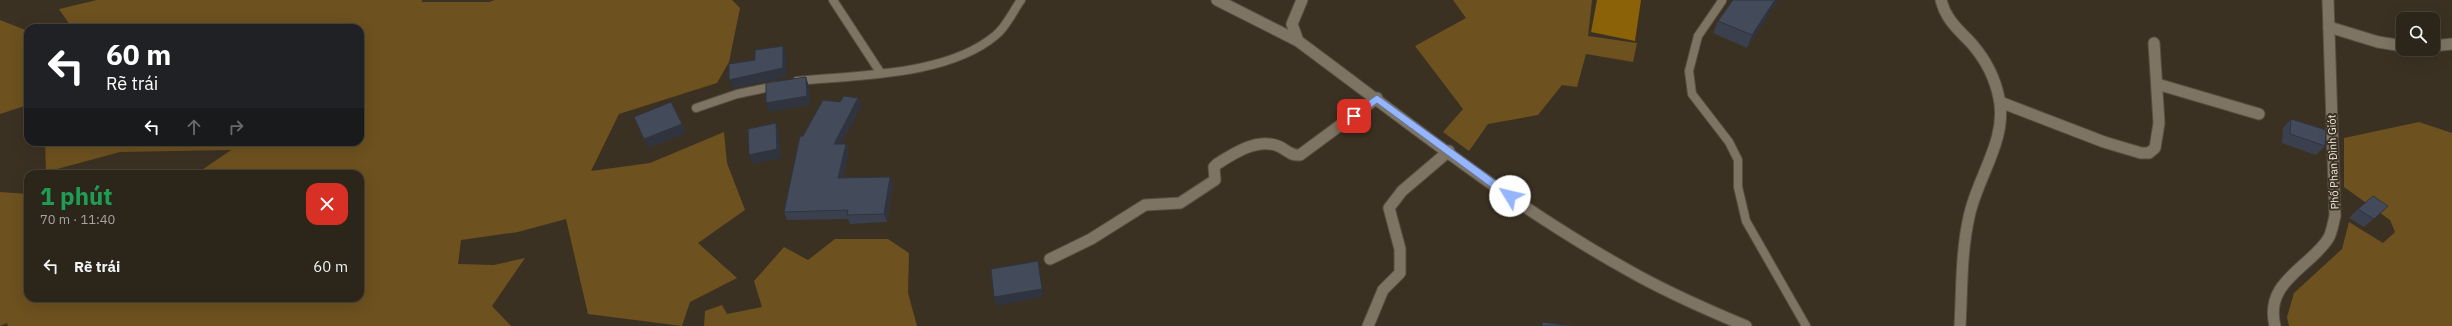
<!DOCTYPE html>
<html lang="vi">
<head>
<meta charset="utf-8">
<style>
  :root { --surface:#2c251a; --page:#383127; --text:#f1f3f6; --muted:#a6a5a2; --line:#484239 }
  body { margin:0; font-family:"IBM Plex Sans",sans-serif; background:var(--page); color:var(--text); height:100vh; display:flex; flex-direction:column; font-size:15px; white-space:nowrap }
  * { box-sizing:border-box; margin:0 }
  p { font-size:13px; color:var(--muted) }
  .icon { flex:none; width:22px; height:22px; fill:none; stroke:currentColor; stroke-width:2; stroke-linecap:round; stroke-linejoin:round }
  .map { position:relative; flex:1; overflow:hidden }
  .side { position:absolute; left:24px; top:170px; width:340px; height:132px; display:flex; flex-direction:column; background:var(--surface); border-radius:12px; box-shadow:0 4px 16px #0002,0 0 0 1px var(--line) }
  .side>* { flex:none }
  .banner { position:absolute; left:24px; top:24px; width:340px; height:122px; border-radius:12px; box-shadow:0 4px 16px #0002,0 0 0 1px var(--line); background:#202124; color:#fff; overflow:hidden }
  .tools { position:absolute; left:2396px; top:12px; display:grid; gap:8px }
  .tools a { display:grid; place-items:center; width:44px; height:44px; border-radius:8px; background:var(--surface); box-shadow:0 4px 16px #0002,0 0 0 1px var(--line); font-size:20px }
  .pin { position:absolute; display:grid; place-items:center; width:34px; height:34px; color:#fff; margin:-17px; border-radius:8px; box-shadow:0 2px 6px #0006 }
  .me { position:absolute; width:44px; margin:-22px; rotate:306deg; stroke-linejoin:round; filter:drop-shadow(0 0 3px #0008) }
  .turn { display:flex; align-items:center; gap:14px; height:84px; padding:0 16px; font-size:18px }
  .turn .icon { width:52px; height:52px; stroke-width:2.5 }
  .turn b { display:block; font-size:28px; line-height:34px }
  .lanes { display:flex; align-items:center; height:38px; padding:0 16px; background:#0003; justify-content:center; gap:20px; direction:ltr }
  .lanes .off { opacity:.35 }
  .round { display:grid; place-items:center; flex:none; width:42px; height:42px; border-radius:12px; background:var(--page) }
  .summary { display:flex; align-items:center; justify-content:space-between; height:68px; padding:0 16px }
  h1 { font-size:24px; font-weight:800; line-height:30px; color:#1e9e55 }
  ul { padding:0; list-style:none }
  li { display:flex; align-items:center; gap:12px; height:56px; padding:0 16px }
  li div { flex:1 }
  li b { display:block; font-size:15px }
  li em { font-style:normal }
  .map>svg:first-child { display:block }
  .green { fill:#6d511f }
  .water { fill:#8b6207 }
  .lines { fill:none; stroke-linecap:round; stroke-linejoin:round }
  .service-casing { stroke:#574f42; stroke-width:10 }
  .minor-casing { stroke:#574f42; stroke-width:13 }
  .tertiary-casing { stroke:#574f42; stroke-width:13 }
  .service { stroke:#7e7464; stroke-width:8 }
  .minor { stroke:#7e7464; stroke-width:11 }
  .tertiary { stroke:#7e7464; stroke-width:11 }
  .wall { fill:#3a404d }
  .shaded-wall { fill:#2f343f }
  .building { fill:#434b5a; stroke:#2f343f }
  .route { fill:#95b6fd; stroke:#6176a4 }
  .labels { text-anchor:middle; stroke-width:4; stroke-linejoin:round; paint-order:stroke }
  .street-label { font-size:11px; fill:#efe9e0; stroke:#3b3123 }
</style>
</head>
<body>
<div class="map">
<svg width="2452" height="326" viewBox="0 0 2452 326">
  <rect width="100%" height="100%" fill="#3b3123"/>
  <path class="green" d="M 97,0 L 422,0 L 422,2 L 489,2 L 495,0 L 732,0 L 740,8 L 729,62 L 717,83 L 619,114 L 591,171 L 650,163 L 724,132 L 727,163 L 745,210 L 698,243 L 737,278 L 690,302 L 682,326 L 588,314 L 566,219 L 518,232 L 461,240 L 458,264 L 494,265 L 525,258 L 492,306 L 511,326 L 8,326 L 7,323 L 0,326 L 0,192 L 28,194 L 28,298 L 360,298 L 360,174 L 196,174 L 231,150 L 120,152 L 46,172 L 45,142 L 360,142 L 360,28 L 72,28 L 59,9 Z
    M 1453,0 L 1592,0 L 1588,36 L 1637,43 L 1633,62 L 1586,54 L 1577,87 L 1562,85 L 1538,115 L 1488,124 L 1469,151 L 1443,132 L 1463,109 L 1415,46 L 1466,18 Z
    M 0,20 L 28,31 L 28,105 L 0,114 Z
    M 2419,122 L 2452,133 L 2452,326 L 2289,326 L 2287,317 L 2294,293 L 2342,249 L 2349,222 L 2383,243 L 2395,232 L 2390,220 L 2344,187 L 2344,138 Z
    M 835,239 L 888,239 L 909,253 L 908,293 L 917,326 L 704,326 L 705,311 L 722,305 L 727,314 L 762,307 L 754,281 L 784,247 L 808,260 Z"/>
  <path class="water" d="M 1597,0 L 1641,0 L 1635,41 L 1591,32 Z"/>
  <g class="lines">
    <g class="service-casing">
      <path id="service" d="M 833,0 L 880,72
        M 1722,1 L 1698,36 L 1689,71 L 1692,94 L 1729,142 L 1738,160 L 1738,187 L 1746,221 L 1806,326
        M 797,81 C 857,75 948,76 996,35 C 1007,26 1013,11 1021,0
        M 696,108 L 737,94 L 775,86"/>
    </g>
    <g class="minor-casing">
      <path id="minor" d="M 1217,0 L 1298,41
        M 1302,0 L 1292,24 L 1298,41 C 1405,120 1509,204 1626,269 C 1664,291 1705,309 1746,326
        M 1941,0 C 1946,20 1958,29 1972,44 C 1985,59 1995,78 1999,98 C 2008,140 1977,177 1969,217 C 1961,252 1962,290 1960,326
        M 2329,27 L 2378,42 L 2403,46
        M 2433,46 L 2452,44
        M 2157,84 L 2259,114
        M 2000,102 L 2104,142 L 2141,153 L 2149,153 L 2155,148 L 2159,123 L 2154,43
        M 1050,259 L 1091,239 L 1145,205 L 1180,203 L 1215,180 L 1214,167 L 1217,164 C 1234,153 1257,138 1278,146 C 1286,149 1290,156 1300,155 L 1377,98
        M 1368,326 L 1383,290 L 1400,273 L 1400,249 L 1389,208 L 1402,191 L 1449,151"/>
    </g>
    <g class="tertiary-casing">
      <path id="tertiary" d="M 2275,326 C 2264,282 2308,269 2328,239 C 2332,233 2333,223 2335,216 L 2328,0"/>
    </g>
    <use href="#service" class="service"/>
    <use href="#minor" class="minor"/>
    <use href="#tertiary" class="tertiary"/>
  </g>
  <path class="wall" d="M 1733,0 L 1778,0 L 1747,48 L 1713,33 L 1718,21 Z
    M 858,98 L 861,107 L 841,144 L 846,144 L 849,152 L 843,178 L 890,177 L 893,185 L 887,222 L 850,224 L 848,219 L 787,220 L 784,212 L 803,136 L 840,102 Z
    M 2291,119 L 2325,146 L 2316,155 L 2282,143 L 2283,128 Z
    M 2388,206 L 2364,227 L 2349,218 L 2358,209 Z"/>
  <path class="shaded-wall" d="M 1775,0 L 1778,0 L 1747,48 L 1752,35 Z
    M 783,46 L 786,55 L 786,77 L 733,89 L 729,80 Z
    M 806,77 L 809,86 L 810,105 L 769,112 L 766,103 Z
    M 858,98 L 861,107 L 837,152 L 834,144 Z
    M 776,123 L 779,132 L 781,158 L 753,164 L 749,155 Z
    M 682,124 L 686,133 L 649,148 L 644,139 Z
    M 846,144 L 849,152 L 841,187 L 838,178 Z
    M 890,177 L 893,185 L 887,222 L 884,214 Z
    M 1039,270 L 1043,297 L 996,306 L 994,297 Z"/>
  <path class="building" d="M 1733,0 L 1775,0 L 1752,35 L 1718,21 Z
    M 783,46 L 783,68 L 729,80 L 729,64 L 755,60 L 755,50 Z
    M 806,77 L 807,96 L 766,103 L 766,83 Z
    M 844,96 L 858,98 L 834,144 L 846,144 L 838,178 L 890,177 L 884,214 L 847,215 L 848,210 L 784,212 L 800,136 L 803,136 L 823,100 L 840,102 Z
    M 671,102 L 682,124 L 644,139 L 634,117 Z
    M 2291,119 L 2326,130 L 2325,146 L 2290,134 Z
    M 776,123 L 777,149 L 749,155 L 748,129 Z
    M 2373,196 L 2388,206 L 2374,219 L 2358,209 Z
    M 1038,261 L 1042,289 L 994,297 L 991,269 Z
    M 1542,322 L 1574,326 L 1542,326 Z"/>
  <path class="route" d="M 1377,95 L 1514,194 L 1514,199 L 1507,199 L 1377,103 L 1357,118 L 1351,118 L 1351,113 Z"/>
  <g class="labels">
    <g class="street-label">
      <text transform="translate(2333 162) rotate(-92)" y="4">Phố Phan Đình Giót</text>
    </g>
  </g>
</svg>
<div class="tools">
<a><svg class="icon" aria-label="search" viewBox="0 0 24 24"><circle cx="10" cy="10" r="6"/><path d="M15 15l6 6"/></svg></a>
</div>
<div class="pin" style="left:1354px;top:116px;background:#d93025"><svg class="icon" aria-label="arrive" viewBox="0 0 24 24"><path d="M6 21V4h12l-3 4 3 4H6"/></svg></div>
<svg class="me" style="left:1510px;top:196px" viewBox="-20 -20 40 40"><circle r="19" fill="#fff"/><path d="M0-13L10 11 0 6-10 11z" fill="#95b6fd"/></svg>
<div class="banner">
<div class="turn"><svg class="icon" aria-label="left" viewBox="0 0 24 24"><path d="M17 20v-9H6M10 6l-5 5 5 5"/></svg><div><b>60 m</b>Rẽ trái</div></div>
<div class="lanes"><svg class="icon" aria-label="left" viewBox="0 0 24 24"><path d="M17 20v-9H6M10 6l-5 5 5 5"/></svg><svg class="icon off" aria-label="ahead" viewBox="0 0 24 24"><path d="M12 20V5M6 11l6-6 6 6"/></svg><svg class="icon off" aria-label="right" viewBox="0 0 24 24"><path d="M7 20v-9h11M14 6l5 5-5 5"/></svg></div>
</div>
<section class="side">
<div class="summary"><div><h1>1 phút</h1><p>70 m · 11:40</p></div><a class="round" style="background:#d93025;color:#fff"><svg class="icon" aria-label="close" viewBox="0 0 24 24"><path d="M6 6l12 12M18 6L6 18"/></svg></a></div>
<ul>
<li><svg class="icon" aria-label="left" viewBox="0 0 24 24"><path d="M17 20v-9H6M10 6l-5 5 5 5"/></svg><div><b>Rẽ trái</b></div><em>60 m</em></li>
</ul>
</section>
</div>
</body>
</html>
